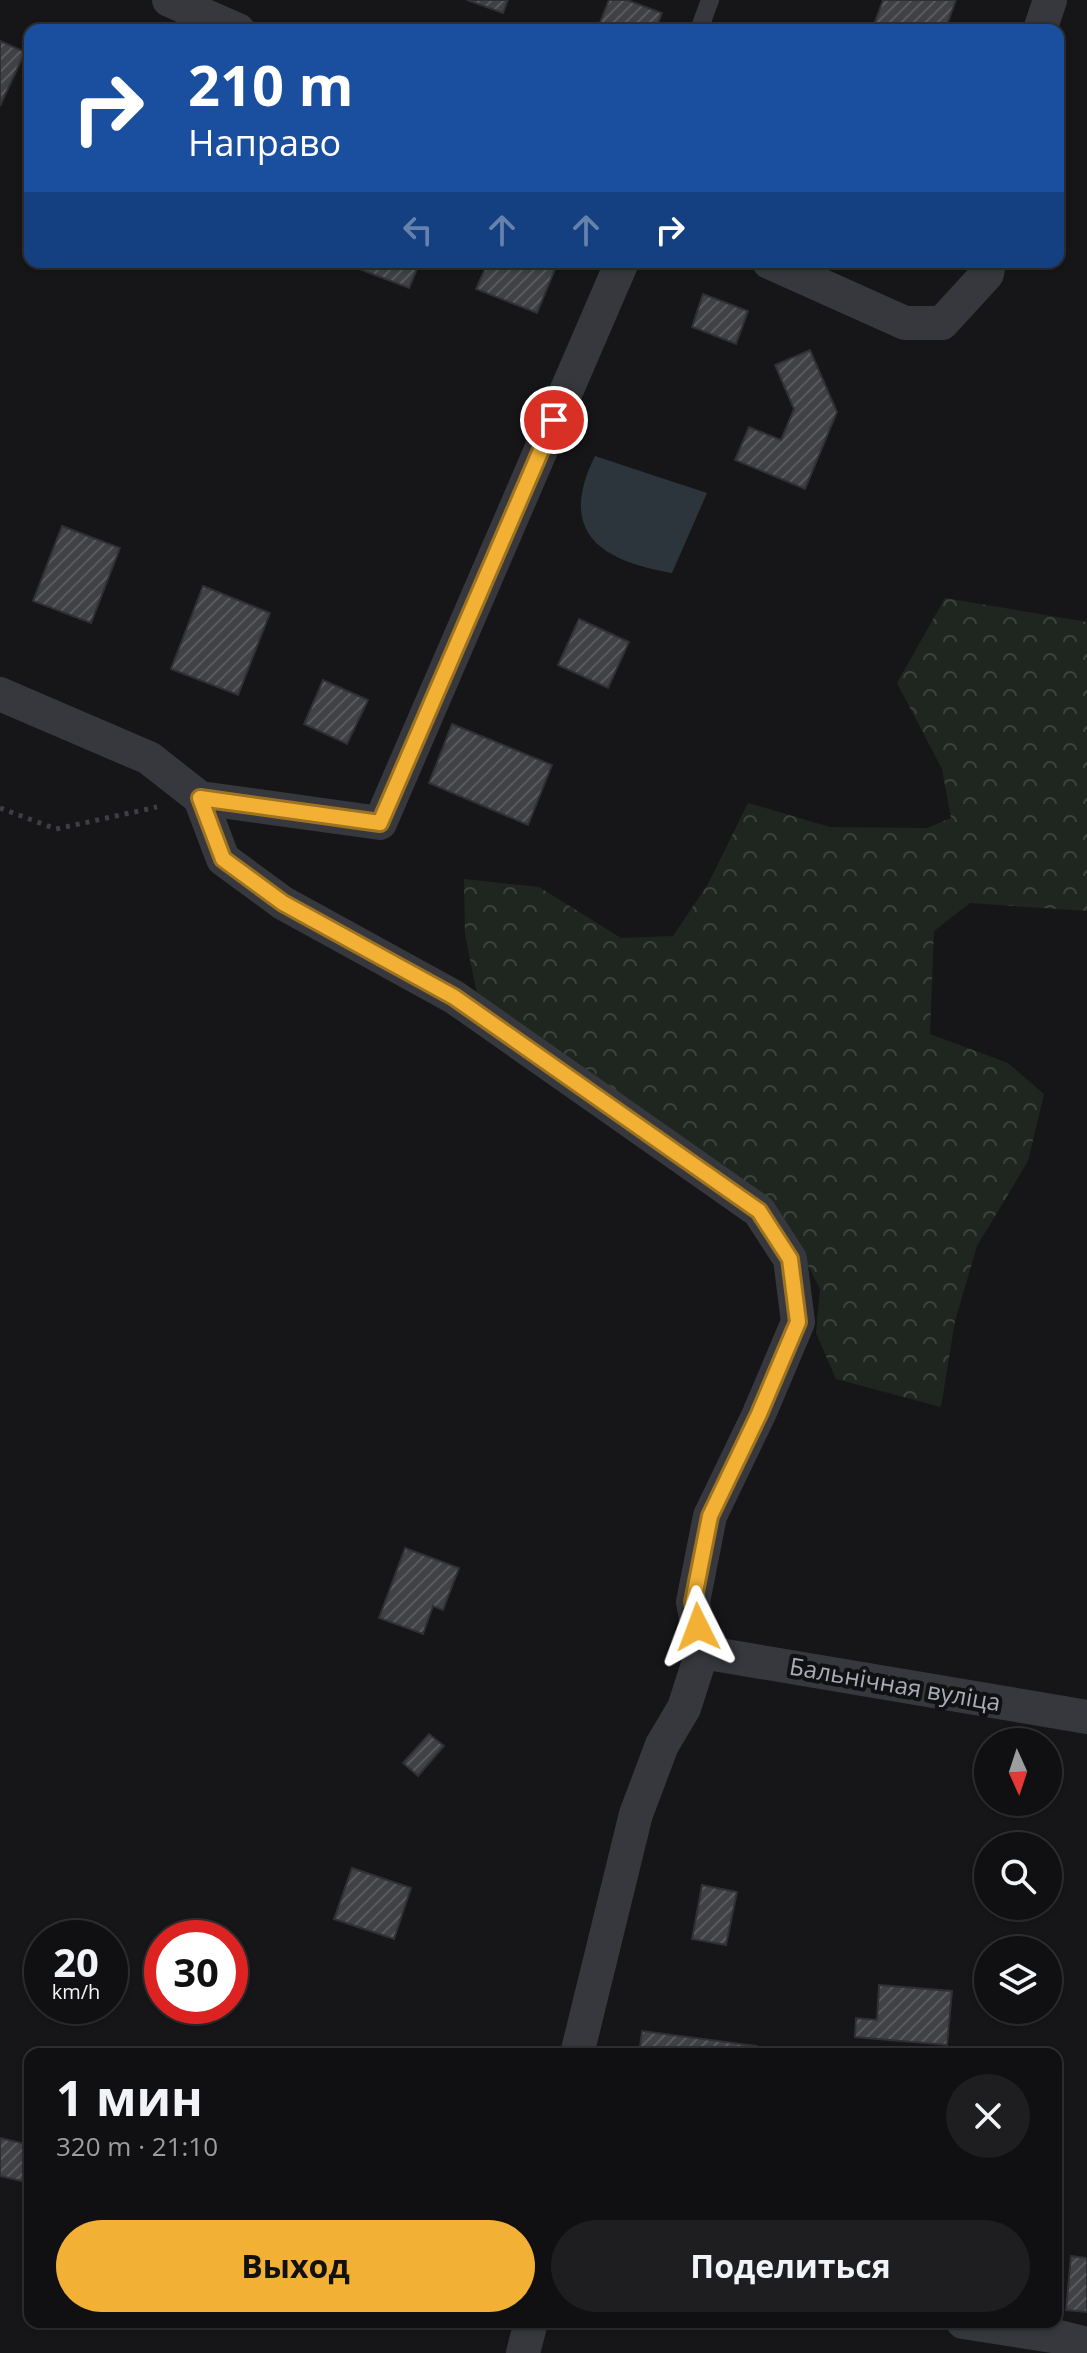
<!DOCTYPE html>
<html lang="ru">
<head>
<meta charset="utf-8">
<style>
  :root { --surface:#101012; --page:#1e1e20; --text:#f1f3f6; --muted:#9c9d9f; --line:#303032; --accent:#f2b134 }
  body { margin:0; font-family:"Open Sans",sans-serif; background:var(--page); color:var(--text); height:100vh; display:flex; flex-direction:column; font-size:30px; white-space:nowrap }
  * { box-sizing:border-box; margin:0 }
  p { font-size:26px; color:var(--muted) }
  .icon { flex:none; width:44px; height:44px; fill:none; stroke:currentColor; stroke-width:2; stroke-linecap:round; stroke-linejoin:round }
  .map { position:relative; flex:1; overflow:hidden }
  .details { position:absolute; left:24px; top:2048px; width:1038px; height:280px; display:flex; flex-direction:column; background:var(--surface); border-radius:16px; box-shadow:0 2px 6px #0004,0 0 0 2px var(--line) }
  .details>* { flex:none }
  .top-card { position:absolute; left:24px; top:24px; width:1040px; height:244px; border-radius:16px; box-shadow:0 2px 6px #0004,0 0 0 2px var(--line); background:#1a4fa0; color:#fff; overflow:hidden }
  .needle { width:52px; rotate:177deg }
  .tools { position:absolute; left:974px; top:1728px; display:grid; gap:16px }
  .tools a { display:grid; place-items:center; width:88px; height:88px; border-radius:50%; background:var(--surface); box-shadow:0 2px 6px #0004,0 0 0 2px var(--line); font-size:40px }
  .speed { position:absolute; left:24px; top:1920px; display:flex; gap:16px; font-size:40px; font-weight:700; text-align:center }
  .speed>* { display:grid; place-content:center; width:104px; height:104px; border-radius:50%; background:var(--surface); box-shadow:0 2px 6px #0004,0 0 0 2px var(--line); line-height:1 }
  .speed small { font-size:20px; font-weight:400 }
  .speed .limit { border:12px solid #d22; background:#fff; color:#111 }
  .pin { position:absolute; display:grid; place-items:center; width:68px; height:68px; color:#fff; margin:-34px; border:4px solid #fff; border-radius:50%; box-shadow:0 2px 8px #0007 }
  .me { position:absolute; width:88px; margin:-44px; rotate:357deg; stroke-linejoin:round; filter:drop-shadow(0 0 6px #0008) }
  .turn { display:flex; align-items:center; gap:28px; height:168px; padding:0 32px; font-size:36px }
  .turn .icon { width:104px; height:104px; stroke-width:2.5 }
  .turn b { display:block; font-size:56px; line-height:68px }
  .lanes { display:flex; align-items:center; height:76px; padding:0 32px; background:#0003; justify-content:center; gap:40px; direction:ltr }
  .lanes .off { opacity:.35 }
  .round { display:grid; place-items:center; flex:none; width:84px; height:84px; border-radius:42px; background:var(--page) }
  .overview { display:flex; align-items:center; justify-content:space-between; height:136px; padding:0 32px }
  h1 { font-size:48px; font-weight:700; line-height:60px }
  .action { display:flex; gap:16px; margin-top:auto; padding:16px 32px }
  .action a { flex:1; height:92px; border-radius:48px; background:var(--accent); color:#111; font-size:32px; font-weight:700; line-height:92px; text-align:center }
  .action a+a { background:var(--page); color:var(--text) }
  .map>svg:first-child { display:block }
  .forest { fill:url(#forest-crowns) }
  .water { fill:#2c353c }
  .building { fill:url(#building-hatch); stroke:#303034; stroke-width:2 }
  .lines { fill:none; stroke-linecap:round; stroke-linejoin:round }
  .path { stroke:#3d3f44; stroke-width:5; stroke-dasharray:4 6; stroke-linecap:butt }
  .lane { stroke:#37383d; stroke-width:18 }
  .street { stroke:#37383d; stroke-width:34 }
  .route-casing { stroke:#9d7322; stroke-width:20 }
  .route { stroke:#f2b134; stroke-width:14 }
  .labels { text-anchor:middle; stroke-width:8; stroke-linejoin:round; paint-order:stroke }
  .street-label { font-size:24px; fill:#a8adb8; stroke:#111113 }
</style>
</head>
<body>
<div class="map">
<svg width="1087" height="2353" viewBox="0 0 1087 2353">
  <defs>
    <pattern id="forest-crowns" width="20" height="18" patternUnits="userSpaceOnUse" patternTransform="scale(2)"><rect width="20" height="18" fill="#1e261f"/><path d="M2 6a3 3 0 1 1 6 0M12 15a3 3 0 1 1 6 0" fill="none" stroke="#3c433d"/></pattern>
    <pattern id="building-hatch" width="6" height="6" patternUnits="userSpaceOnUse" patternTransform="scale(2)"><rect width="6" height="6" fill="#404145"/><path d="M-1 1l2-2M0 6l6-6M5 7l2-2" fill="none" stroke="#595a5e"/></pattern>
  </defs>
  <rect width="100%" height="100%" fill="#161618"/>
  <path class="forest" d="M 945,598 L 1087,622 L 1087,911 L 970,903 L 934,931 L 930,1034 L 1008,1063 L 1044,1094 L 1028,1161 L 977,1246 L 955,1321 L 941,1407 L 836,1379 L 816,1333 L 820,1289 L 789,1228 L 478,1000 L 465,934 L 464,879 L 539,887 L 621,938 L 673,936 L 708,884 L 748,803 L 830,827 L 927,828 L 951,818 L 942,769 L 897,683 Z"/>
  <path class="water" d="M 595,456 L 707,493 L 672,573 C 600,561 557,532 595,456 Z"/>
  <path class="building" d="M 467,0 L 508,0 L 503,13 Z
    M 609,0 L 627,0 L 662,13 L 655,30 L 597,30 Z
    M 883,0 L 956,0 L 945,30 L 872,30 Z
    M 0,41 L 25,52 L 0,106 Z
    M 341,262 L 420,262 L 409,288 Z
    M 488,262 L 558,262 L 537,313 L 476,289 Z
    M 703,294 L 748,311 L 736,344 L 692,327 Z
    M 810,350 L 837,412 L 805,489 L 735,460 L 749,427 L 781,440 L 794,409 L 775,365 Z
    M 62,526 L 120,548 L 91,623 L 33,601 Z
    M 203,586 L 270,613 L 238,695 L 171,669 Z
    M 579,619 L 629,642 L 608,688 L 558,665 Z
    M 323,680 L 368,700 L 347,744 L 304,724 Z
    M 452,724 L 552,765 L 528,825 L 429,783 Z
    M 405,1548 L 459,1568 L 443,1610 L 433,1606 L 423,1634 L 379,1618 Z
    M 429,1734 L 444,1746 L 418,1776 L 403,1763 Z
    M 352,1868 L 411,1888 L 394,1939 L 334,1919 Z
    M 702,1885 L 737,1892 L 726,1945 L 692,1939 Z
    M 879,1985 L 952,1991 L 947,2045 L 855,2037 L 856,2018 L 877,2020 Z
    M 642,2031 L 757,2046 L 756,2054 L 639,2054 Z
    M 0,2138 L 30,2145 L 30,2183 L 0,2176 Z
    M 1071,2256 L 1087,2258 L 1087,2312 L 1066,2310 Z"/>
  <g class="lines">
    <path class="path" d="M 0,808 L 56,829 L 157,807"/>
    <path class="lane" d="M 699,30 L 710,0"/>
    <path class="street" d="M 169,0 L 238,30
      M 1040,30 L 1050,0
      M 769,262 L 905,323 L 942,323 L 987,274 L 989,262
      M 0,694 L 149,758 L 200,798
      M 200,798 L 223,859 L 283,903 L 454,997 L 759,1211 L 790,1259 L 798,1322 L 759,1414 L 710,1516 L 693,1602 L 702,1652 L 684,1708 L 662,1745 L 636,1814 L 577,2054
      M 200,798 L 380,823 L 622,262
      M 702,1652 L 1087,1717
      M 963,2322 L 1059,2337 L 1087,2344
      M 523,2353 L 531,2322"/>
  </g>
  <g class="lines">
    <g class="route-casing">
      <path id="route" d="M 554,420 L 380,823 L 200,798 L 223,859 L 283,903 L 454,997 L 759,1211 L 790,1259 L 798,1322 L 759,1414 L 710,1516 L 693,1602 L 698,1627"/>
    </g>
    <use href="#route" class="route"/>
  </g>
  <g class="labels">
    <g class="street-label">
      <text transform="translate(895 1685) rotate(10)" y="8">Бальнічная вуліца</text>
    </g>
  </g>
</svg>
<div class="tools">
<a><svg class="needle" viewBox="-14 -14 28 28"><path d="M0-13l5 13h-10z" fill="#e53935"/><path d="M0 13l5-13h-10z" fill="#9c9d9f"/></svg></a>
<a><svg class="icon" aria-label="search" viewBox="0 0 24 24"><circle cx="10" cy="10" r="6"/><path d="M15 15l6 6"/></svg></a>
<a><svg class="icon" aria-label="layers" viewBox="0 0 24 24"><path d="M12 4l9 5-9 5-9-5zM3 14l9 5 9-5"/></svg></a>
</div>
<div class="speed"><div>20<small>km/h</small></div><div class="limit">30</div></div>
<div class="pin" style="left:554px;top:420px;background:#d93025"><svg class="icon" aria-label="arrive" viewBox="0 0 24 24"><path d="M6 21V4h12l-3 4 3 4H6"/></svg></div>
<svg class="me" style="left:698px;top:1627px" viewBox="-20 -20 40 40"><path d="M0-17L14 15 0 8-14 15z" fill="#f2b134" stroke="#fff" stroke-width="4"/></svg>
<div class="top-card">
<div class="turn"><svg class="icon" aria-label="right" viewBox="0 0 24 24"><path d="M7 20v-9h11M14 6l5 5-5 5"/></svg><div><b>210 m</b>Направо</div></div>
<div class="lanes"><svg class="icon off" aria-label="left" viewBox="0 0 24 24"><path d="M17 20v-9H6M10 6l-5 5 5 5"/></svg><svg class="icon off" aria-label="ahead" viewBox="0 0 24 24"><path d="M12 20V5M6 11l6-6 6 6"/></svg><svg class="icon off" aria-label="ahead" viewBox="0 0 24 24"><path d="M12 20V5M6 11l6-6 6 6"/></svg><svg class="icon" aria-label="right" viewBox="0 0 24 24"><path d="M7 20v-9h11M14 6l5 5-5 5"/></svg></div>
</div>
<section class="details">
<div class="overview"><div><h1>1 мин</h1><p>320 m · 21:10</p></div><a class="round"><svg class="icon" aria-label="close" viewBox="0 0 24 24"><path d="M6 6l12 12M18 6L6 18"/></svg></a></div>
<div class="action"><a>Выход</a><a>Поделиться</a></div>
</section>
</div>
</body>
</html>
